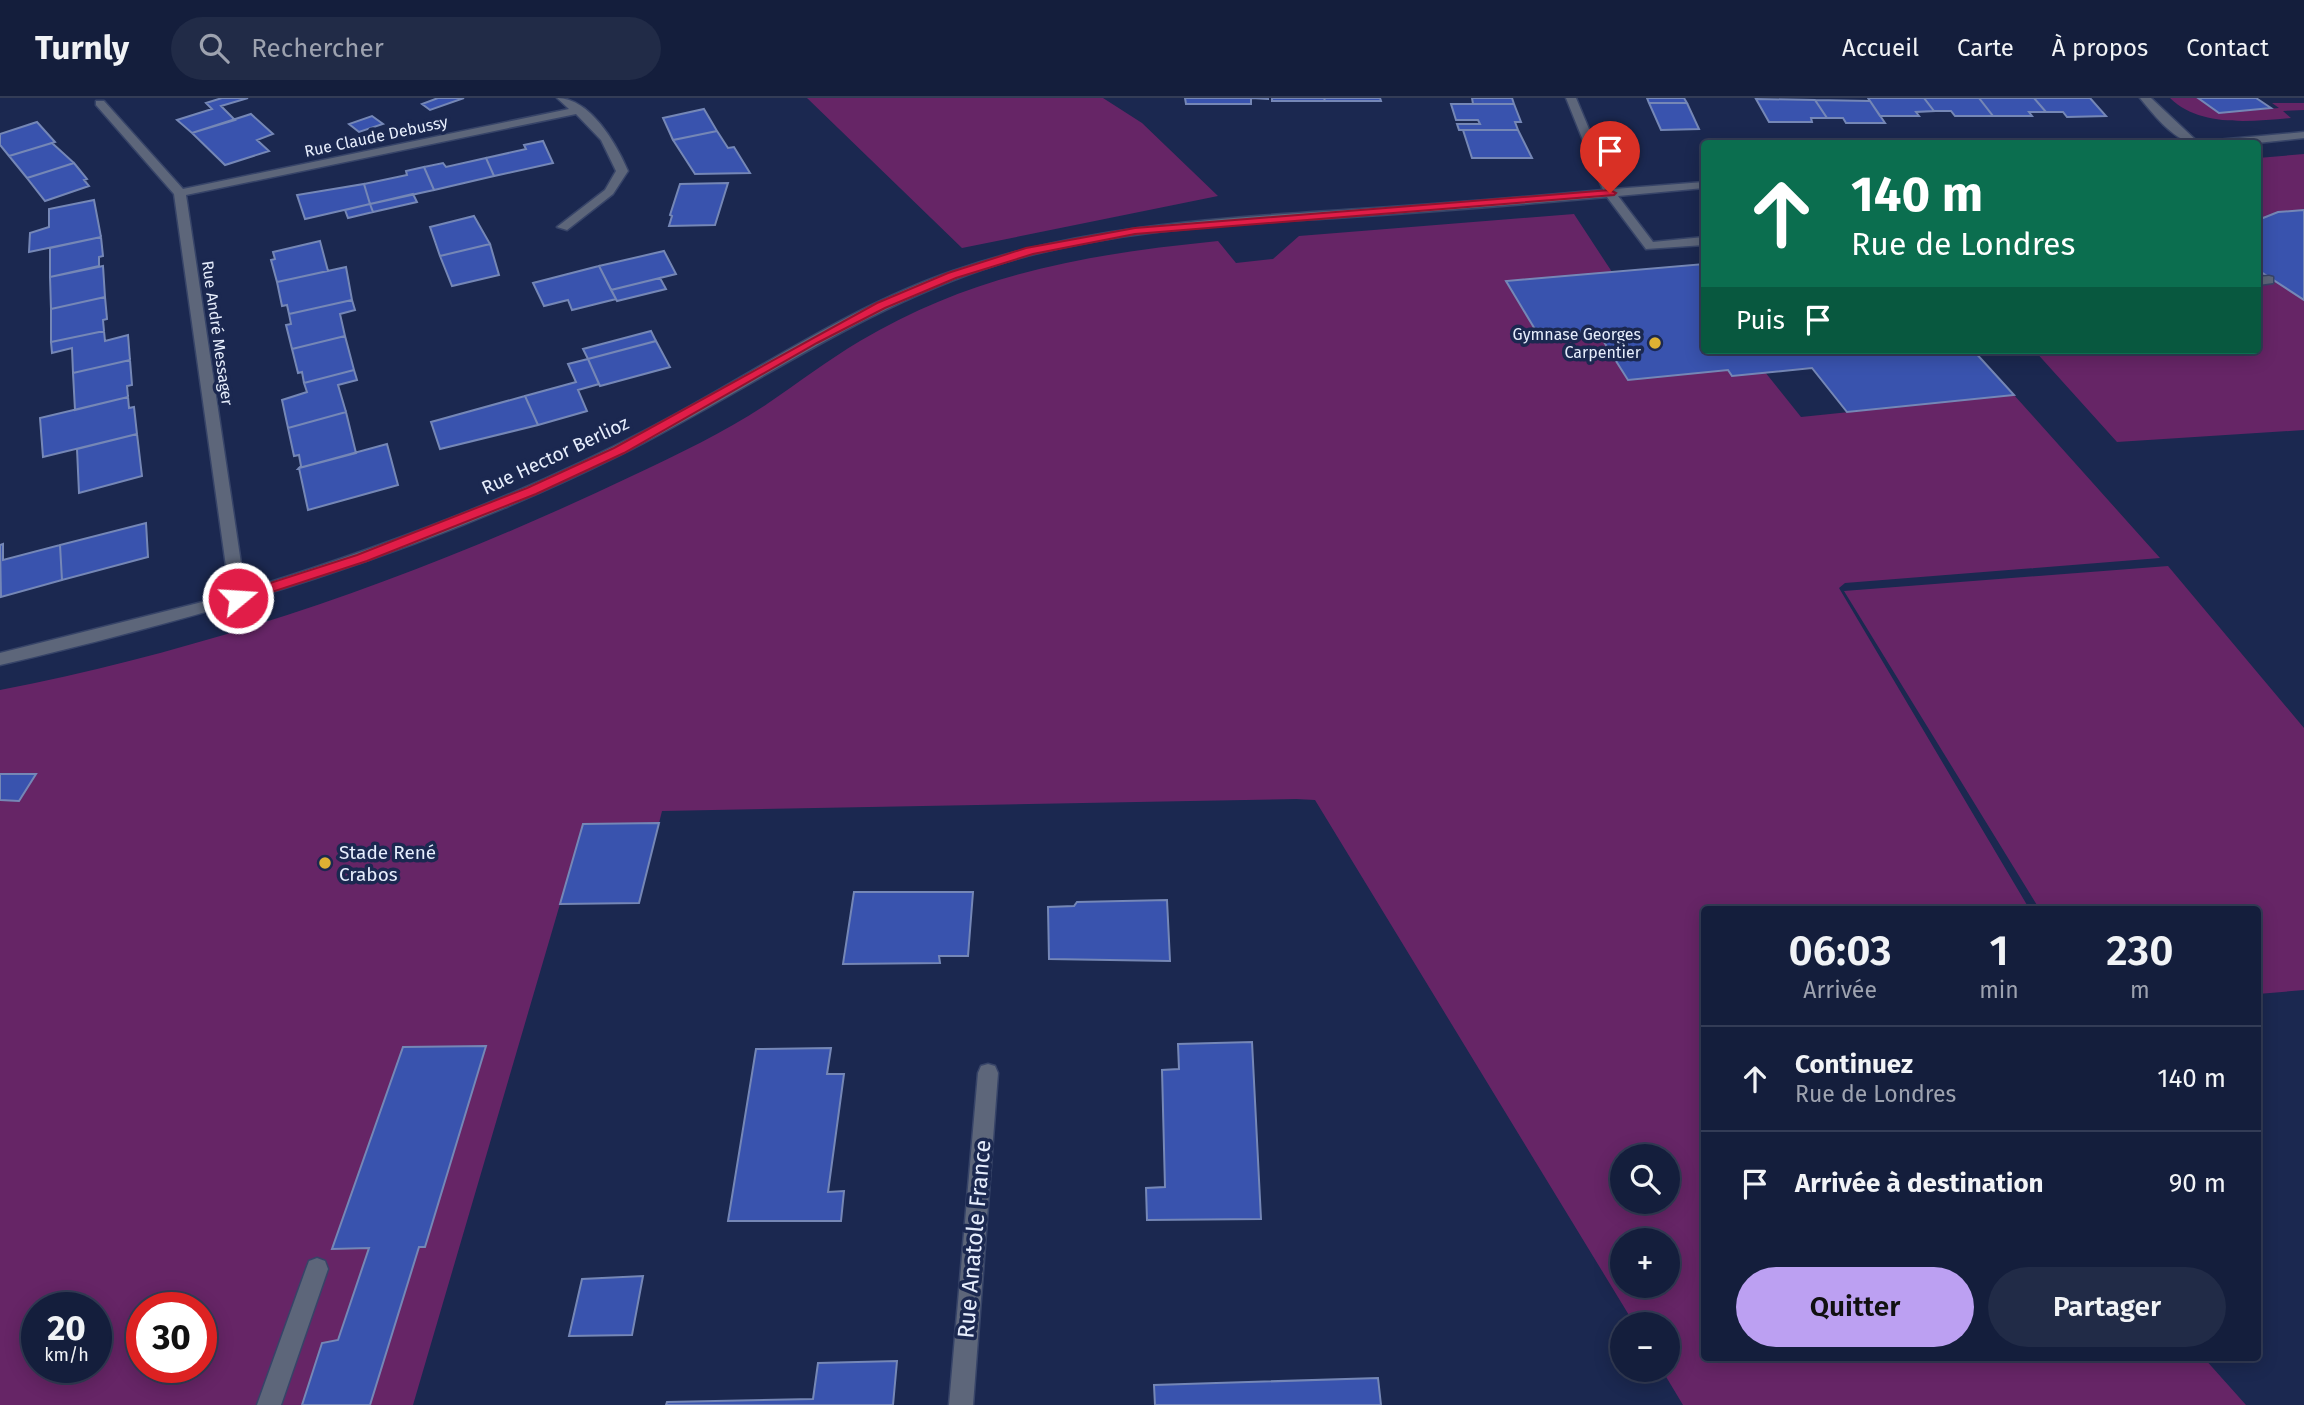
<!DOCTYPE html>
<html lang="fr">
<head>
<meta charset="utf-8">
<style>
  :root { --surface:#141e3c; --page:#212b47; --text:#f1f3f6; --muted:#9da2af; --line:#333c56; --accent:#bca0f2 }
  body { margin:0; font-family:"Fira Sans",sans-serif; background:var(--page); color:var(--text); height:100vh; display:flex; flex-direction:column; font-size:26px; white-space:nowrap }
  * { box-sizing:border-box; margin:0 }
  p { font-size:23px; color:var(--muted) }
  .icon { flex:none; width:38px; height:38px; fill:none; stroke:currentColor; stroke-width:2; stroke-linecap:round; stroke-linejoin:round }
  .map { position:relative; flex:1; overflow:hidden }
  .details { position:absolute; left:1701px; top:808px; width:560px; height:455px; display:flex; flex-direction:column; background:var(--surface); border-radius:7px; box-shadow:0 4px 18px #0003,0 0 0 2px var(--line) }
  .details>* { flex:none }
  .banner { position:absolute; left:1701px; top:42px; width:560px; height:214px; border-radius:7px; box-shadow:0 4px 18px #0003,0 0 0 2px var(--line); background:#0b6e4f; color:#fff; overflow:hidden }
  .tools { position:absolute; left:1610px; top:1046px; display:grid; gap:14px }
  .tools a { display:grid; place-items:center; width:70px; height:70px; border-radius:50%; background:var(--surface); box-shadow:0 4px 18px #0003,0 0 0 2px var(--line); font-size:35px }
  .speed { position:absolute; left:21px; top:1194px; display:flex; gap:14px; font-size:35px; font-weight:700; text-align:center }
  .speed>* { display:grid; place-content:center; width:91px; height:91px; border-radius:50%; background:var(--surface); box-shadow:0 4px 18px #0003,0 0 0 2px var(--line); line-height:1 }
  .speed small { font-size:18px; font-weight:400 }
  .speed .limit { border:10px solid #d22; background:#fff; color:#111 }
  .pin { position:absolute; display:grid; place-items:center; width:60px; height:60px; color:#fff; margin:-72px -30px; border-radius:50% 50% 50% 0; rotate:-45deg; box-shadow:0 0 7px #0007 }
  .pin .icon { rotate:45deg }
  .me { position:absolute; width:77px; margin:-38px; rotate:72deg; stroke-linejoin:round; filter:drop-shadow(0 0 5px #0008) }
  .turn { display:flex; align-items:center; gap:24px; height:147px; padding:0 35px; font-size:32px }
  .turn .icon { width:91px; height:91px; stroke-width:2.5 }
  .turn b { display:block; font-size:49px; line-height:60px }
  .then { display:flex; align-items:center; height:66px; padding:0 35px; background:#0003; gap:14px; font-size:26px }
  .eta { display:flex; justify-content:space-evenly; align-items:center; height:119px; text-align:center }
  .eta b { font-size:42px; font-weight:600; line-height:49px }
  .action { display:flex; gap:14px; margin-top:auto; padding:14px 35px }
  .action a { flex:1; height:80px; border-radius:42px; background:var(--accent); color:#111; font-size:28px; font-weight:600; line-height:80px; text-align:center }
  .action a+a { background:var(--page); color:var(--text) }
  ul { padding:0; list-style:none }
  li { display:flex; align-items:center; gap:21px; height:105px; padding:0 35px; border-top:2px solid var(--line) }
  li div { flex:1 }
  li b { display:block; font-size:26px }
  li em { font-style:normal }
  header { display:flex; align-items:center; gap:42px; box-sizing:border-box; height:98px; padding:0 35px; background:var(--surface); border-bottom:2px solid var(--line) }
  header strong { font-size:33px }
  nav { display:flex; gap:38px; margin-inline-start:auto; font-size:24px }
  .search { width:490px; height:63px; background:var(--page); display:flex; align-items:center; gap:18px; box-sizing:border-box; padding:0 24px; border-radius:38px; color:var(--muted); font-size:26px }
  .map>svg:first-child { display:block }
  .green { fill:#662566; fill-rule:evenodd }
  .building { fill:#3953ae; stroke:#7587b6; stroke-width:2 }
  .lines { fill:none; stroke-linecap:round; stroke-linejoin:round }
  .minor-casing { stroke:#374468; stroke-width:3 }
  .minor { fill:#5d667a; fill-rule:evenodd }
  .route { fill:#e11d48; stroke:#92132f; stroke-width:2 }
  .poi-dot { fill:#deb133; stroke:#1b2850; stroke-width:2.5 }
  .labels { text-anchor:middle; stroke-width:7; stroke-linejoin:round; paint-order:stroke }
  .far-street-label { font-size:16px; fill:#e6edfc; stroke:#1b2850 }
  .far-poi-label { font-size:16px; fill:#e6edfc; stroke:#1b2850; text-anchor:end }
  .street-label { font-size:19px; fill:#e6edfc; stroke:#1b2850 }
  .poi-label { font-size:19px; fill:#e6edfc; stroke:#1b2850; text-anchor:start }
  .near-street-label { font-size:23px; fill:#e6edfc; stroke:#1b2850 }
</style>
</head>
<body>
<header>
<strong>Turnly</strong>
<div class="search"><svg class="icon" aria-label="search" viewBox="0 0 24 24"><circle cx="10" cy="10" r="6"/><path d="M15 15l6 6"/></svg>Rechercher</div>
<nav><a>Accueil</a><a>Carte</a><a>À propos</a><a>Contact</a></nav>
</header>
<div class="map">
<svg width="2304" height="1307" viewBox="0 0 2304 1307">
  <rect width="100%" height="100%" fill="#1b2850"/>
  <path class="green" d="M 807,0 L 1103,0 L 1142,25 L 1218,98 L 962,150 Z
    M 2170,0 L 2198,0 L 2219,15 L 2279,10 L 2272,5 L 2304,5 L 2304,12 L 2283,13 L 2291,20 C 2253,23 2200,30 2170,0 Z
    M 2304,56 L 2304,332 L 2117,344 L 2034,252 L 2258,252 L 2258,60 Z
    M 1574,116 L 1612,174 L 1507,184 L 1539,238 L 1597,233 L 1728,272 L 1733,278 L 1765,274 L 1801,319 L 2014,297 L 2160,460 L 1845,485 L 1839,490 L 2030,812 L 1704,812 L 1704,1260 L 2204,1260 L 2246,1307 L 1683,1307 L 1662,1272 L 1668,1272 L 1668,1227 L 1635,1227 L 1315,702 L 1296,701 L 662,713 L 639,805 L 560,806 L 413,1307 L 0,1307 L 0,592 C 221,549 431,474 634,377 C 679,356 726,333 767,306 C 798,285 828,262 860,243 C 974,175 1089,156 1218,143 L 1236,165 L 1273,161 L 1299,138 ZM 1622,1059 L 1668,1059 L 1668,1104 L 1622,1104 ZM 1622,1143 L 1668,1143 L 1668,1188 L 1622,1188 ZM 37,1209 L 96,1209 L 96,1269 L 37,1269 ZM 142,1209 L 201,1209 L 201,1269 L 142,1269 Z
    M 2168,468 L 2304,630 L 2304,892 L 2258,896 L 2258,812 L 2040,812 L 1844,493 Z"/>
  <path class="building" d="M 222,0 L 248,0 L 221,8 L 235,22 L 192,35 L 177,22 L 212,11 L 206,5 Z
    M 438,0 L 464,0 L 430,12 L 422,6 Z
    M 1185,0 L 1268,0 L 1268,1 L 1251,0 L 1251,6 L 1186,6 Z
    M 1272,0 L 1324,0 L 1325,3 L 1272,3 Z
    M 1324,0 L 1380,0 L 1381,3 L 1325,3 Z
    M 1472,0 L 1512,0 L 1514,6 L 1473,6 Z
    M 1647,0 L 1684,0 L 1687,5 L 1649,5 Z
    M 1868,0 L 1924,0 L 1934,13 L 1916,14 L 1919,18 L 1880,18 Z
    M 1924,0 L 1979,0 L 1993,18 L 1955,18 L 1951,13 L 1934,13 Z
    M 1979,0 L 2034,0 L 2046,14 L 2029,14 L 2032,18 L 1993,18 Z
    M 2034,0 L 2090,0 L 2106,18 L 2067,19 L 2063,14 L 2046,14 Z
    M 2198,0 L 2256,0 L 2271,10 L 2219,15 Z
    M 1756,1 L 1815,2 L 1827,20 L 1811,20 L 1812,24 L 1769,24 Z
    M 1815,2 L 1870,3 L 1885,25 L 1846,25 L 1843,20 L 1827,20 Z
    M 1649,5 L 1687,5 L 1699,31 L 1661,32 Z
    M 1451,6 L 1514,6 L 1521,24 L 1515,24 L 1518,32 L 1459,32 L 1457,26 L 1480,26 L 1478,22 L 1456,22 Z
    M 704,11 L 717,33 L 673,42 L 663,20 Z
    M 251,16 L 273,36 L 257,42 L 269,53 L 225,67 L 192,35 Z
    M 372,18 L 383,26 L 359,34 L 349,26 Z
    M 37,24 L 55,44 L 9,58 L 0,47 L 0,36 Z
    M 1463,32 L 1518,32 L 1532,60 L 1472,60 Z
    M 717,33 L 728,50 L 734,49 L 750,75 L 695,76 L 673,42 Z
    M 543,43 L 553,65 L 494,78 L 486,60 L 526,51 L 524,47 Z
    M 52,45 L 74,65 L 27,80 L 9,58 Z
    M 486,60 L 494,78 L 434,92 L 424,69 L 443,65 L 446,69 Z
    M 74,65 L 87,81 L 84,82 L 89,88 L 45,103 L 27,80 Z
    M 424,69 L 434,92 L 370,106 L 364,86 L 407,77 L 406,73 Z
    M 728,85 L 715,127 L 669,128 L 672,118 L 670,117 L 680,86 Z
    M 364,86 L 370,106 L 305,121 L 297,97 Z
    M 413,96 L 417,104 L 373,114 L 370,106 Z
    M 94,102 L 101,139 L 29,154 L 30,135 L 49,129 L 49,111 Z
    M 370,106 L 373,114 L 348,120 L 345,112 Z
    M 2304,112 L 2304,202 L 2258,172 L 2258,122 L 2278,114 Z
    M 474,118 L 490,146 L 440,158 L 430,129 Z
    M 101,139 L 103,158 L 99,159 L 99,168 L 50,179 L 50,150 Z
    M 320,143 L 328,173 L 277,184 L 271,162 L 275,161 L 273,154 Z
    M 490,146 L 499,177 L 452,188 L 440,158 Z
    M 664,153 L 676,176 L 611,192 L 599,168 Z
    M 1704,166 L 1704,252 L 1973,252 L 2014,297 L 1847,314 L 1812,270 L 1732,278 L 1728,272 L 1628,282 L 1597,233 L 1539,238 L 1506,183 Z
    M 103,168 L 105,199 L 51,211 L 50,179 Z
    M 599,168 L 616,201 L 572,212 L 568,202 L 544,208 L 533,185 Z
    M 346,169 L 352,202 L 289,216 L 287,207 L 282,208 L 277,184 Z
    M 660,180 L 666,191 L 617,203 L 611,192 Z
    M 105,199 L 107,221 L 103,222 L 104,233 L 51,244 L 51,211 Z
    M 352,202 L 355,212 L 340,216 L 345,238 L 292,251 L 286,227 L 291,226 L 289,216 Z
    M 104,233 L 105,243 L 128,237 L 130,262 L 73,275 L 72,250 L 52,255 L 51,244 Z
    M 651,233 L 656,243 L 588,261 L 583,251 Z
    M 345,238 L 354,272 L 304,285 L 302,274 L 298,275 L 292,251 Z
    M 656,243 L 670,269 L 600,288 L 588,261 Z
    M 588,261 L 599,286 L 578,292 L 587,313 L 538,327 L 525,298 L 576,284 L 568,266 Z
    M 130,262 L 132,287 L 127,288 L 128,299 L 75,312 L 73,275 Z
    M 354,272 L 357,282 L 338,287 L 346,314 L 288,330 L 282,302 L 307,294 L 304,285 Z
    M 525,298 L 538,327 L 440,351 L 431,324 Z
    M 128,299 L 129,310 L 134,309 L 137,336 L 43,359 L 40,320 Z
    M 346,314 L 356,355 L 299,370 L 301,368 L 299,357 L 294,358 L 288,330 Z
    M 137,336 L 142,378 L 79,395 L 77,351 Z
    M 387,346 L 398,387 L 308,412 L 299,370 Z
    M 146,425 L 148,459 L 62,482 L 60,447 Z
    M 3,446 L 3,462 L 60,447 L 62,482 L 1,499 L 0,447 Z
    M 0,676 L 36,676 L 19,703 L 0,702 Z
    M 659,725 L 639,805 L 560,806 L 583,726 Z
    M 854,794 L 973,794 L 968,858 L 939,858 L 940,865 L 843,866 Z
    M 1167,802 L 1170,863 L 1049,861 L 1048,809 L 1074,808 L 1077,804 Z
    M 1252,944 L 1261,1121 L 1147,1122 L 1146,1090 L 1165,1089 L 1162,972 L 1179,971 L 1178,946 Z
    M 486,948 L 425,1149 L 419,1149 L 370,1307 L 302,1307 L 322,1245 L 338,1242 L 369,1150 L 332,1151 L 403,949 Z
    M 831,950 L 827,976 L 844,976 L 828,1094 L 844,1093 L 841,1123 L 728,1123 L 756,951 Z
    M 643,1178 L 632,1237 L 569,1238 L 582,1181 Z
    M 897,1263 L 893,1307 L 666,1307 L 667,1304 L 813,1301 L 818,1265 Z
    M 1378,1280 L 1381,1307 L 1155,1307 L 1154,1287 Z"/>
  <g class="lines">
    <g class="minor-casing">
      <path id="minor" d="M 557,0 C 590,0 616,45 628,73 L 613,96 L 567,132 L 557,129 L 605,92 L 616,73 L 601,42 L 576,16 L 186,97 L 245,492 C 383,449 518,399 646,332 C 749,279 843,211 953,173 C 1082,128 1209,121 1344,112 C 1430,107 1517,100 1603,92 L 1566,0 L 1576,0 L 1614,91 L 1704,84 L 1704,90 L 1618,98 L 1653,144 L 1704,139 L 1704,147 L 1646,151 L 1607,99 C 1516,107 1426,114 1335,120 C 1222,127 1108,132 999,166 C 860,210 748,293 620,357 C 423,455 213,517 0,567 L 0,555 L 230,497 L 174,96 L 96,7 L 96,3 L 104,3 L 183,91 L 569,11 Z
        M 2140,0 L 2151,0 L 2200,46 C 2176,46 2155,18 2140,0 Z
        M 2304,34 L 2304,40 L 2248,46 L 2201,46 L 2206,43 Z
        M 2269,178 L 2273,179 L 2273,185 L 2258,187 L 2258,179 Z
        M 988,966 L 995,968 L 998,975 L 973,1307 L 949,1307 L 978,975 L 981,968 Z
        M 317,1160 L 325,1163 L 328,1171 L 281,1307 L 257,1307 L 306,1171 L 309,1163 Z"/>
    </g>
    <use href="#minor" class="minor"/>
  </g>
  <path class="route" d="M 1610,92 L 1616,95 L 1614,97 L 1135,136 L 1033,156 L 956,180 L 885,210 L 817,245 L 624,355 L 536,396 L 367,463 L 238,505 L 231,500 L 233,497 L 357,457 L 527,390 L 614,350 L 877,205 L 948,175 L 1026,150 L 1135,130 Z"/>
  <g class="poi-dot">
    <circle cx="1655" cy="245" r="7"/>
    <circle cx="325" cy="765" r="7"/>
  </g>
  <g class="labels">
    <g class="far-street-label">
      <text transform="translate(376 38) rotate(-12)" y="6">Rue Claude Debussy</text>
      <text transform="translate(218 235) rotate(82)" y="6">Rue André Messager</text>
    </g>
    <g class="far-poi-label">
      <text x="1641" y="242">Gymnase Georges<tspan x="1641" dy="18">Carpentier</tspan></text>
    </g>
    <g class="street-label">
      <text transform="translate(555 357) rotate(-25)" y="7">Rue Hector Berlioz</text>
    </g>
    <g class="poi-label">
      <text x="339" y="761">Stade René<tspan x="339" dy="22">Crabos</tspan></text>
    </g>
    <g class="near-street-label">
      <text transform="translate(974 1141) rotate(-85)" y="8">Rue Anatole France</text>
    </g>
  </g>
</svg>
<div class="tools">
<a><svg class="icon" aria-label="search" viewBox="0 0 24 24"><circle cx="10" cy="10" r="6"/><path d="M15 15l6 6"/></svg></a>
<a>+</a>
<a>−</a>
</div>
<div class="speed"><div>20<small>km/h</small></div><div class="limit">30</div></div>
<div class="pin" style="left:1610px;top:95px;background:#d93025"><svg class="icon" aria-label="arrive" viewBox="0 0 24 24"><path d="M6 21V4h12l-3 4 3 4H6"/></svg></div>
<svg class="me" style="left:238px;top:500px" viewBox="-20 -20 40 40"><circle r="17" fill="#e11d48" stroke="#fff" stroke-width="3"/><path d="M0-11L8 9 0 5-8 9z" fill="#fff"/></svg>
<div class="banner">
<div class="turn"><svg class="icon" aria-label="ahead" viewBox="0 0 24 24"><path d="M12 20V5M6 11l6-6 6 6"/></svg><div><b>140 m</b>Rue de Londres</div></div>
<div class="then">Puis<svg class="icon" aria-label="arrive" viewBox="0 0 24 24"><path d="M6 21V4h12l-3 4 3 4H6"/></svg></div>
</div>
<section class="details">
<div class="eta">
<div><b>06:03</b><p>Arrivée</p></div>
<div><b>1</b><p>min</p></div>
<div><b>230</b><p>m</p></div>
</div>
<ul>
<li><svg class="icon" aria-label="ahead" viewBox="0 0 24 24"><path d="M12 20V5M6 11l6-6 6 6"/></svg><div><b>Continuez</b><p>Rue de Londres</p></div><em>140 m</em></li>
<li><svg class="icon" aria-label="arrive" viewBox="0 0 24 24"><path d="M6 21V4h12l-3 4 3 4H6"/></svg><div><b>Arrivée à destination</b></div><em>90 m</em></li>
</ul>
<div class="action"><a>Quitter</a><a>Partager</a></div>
</section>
</div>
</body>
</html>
